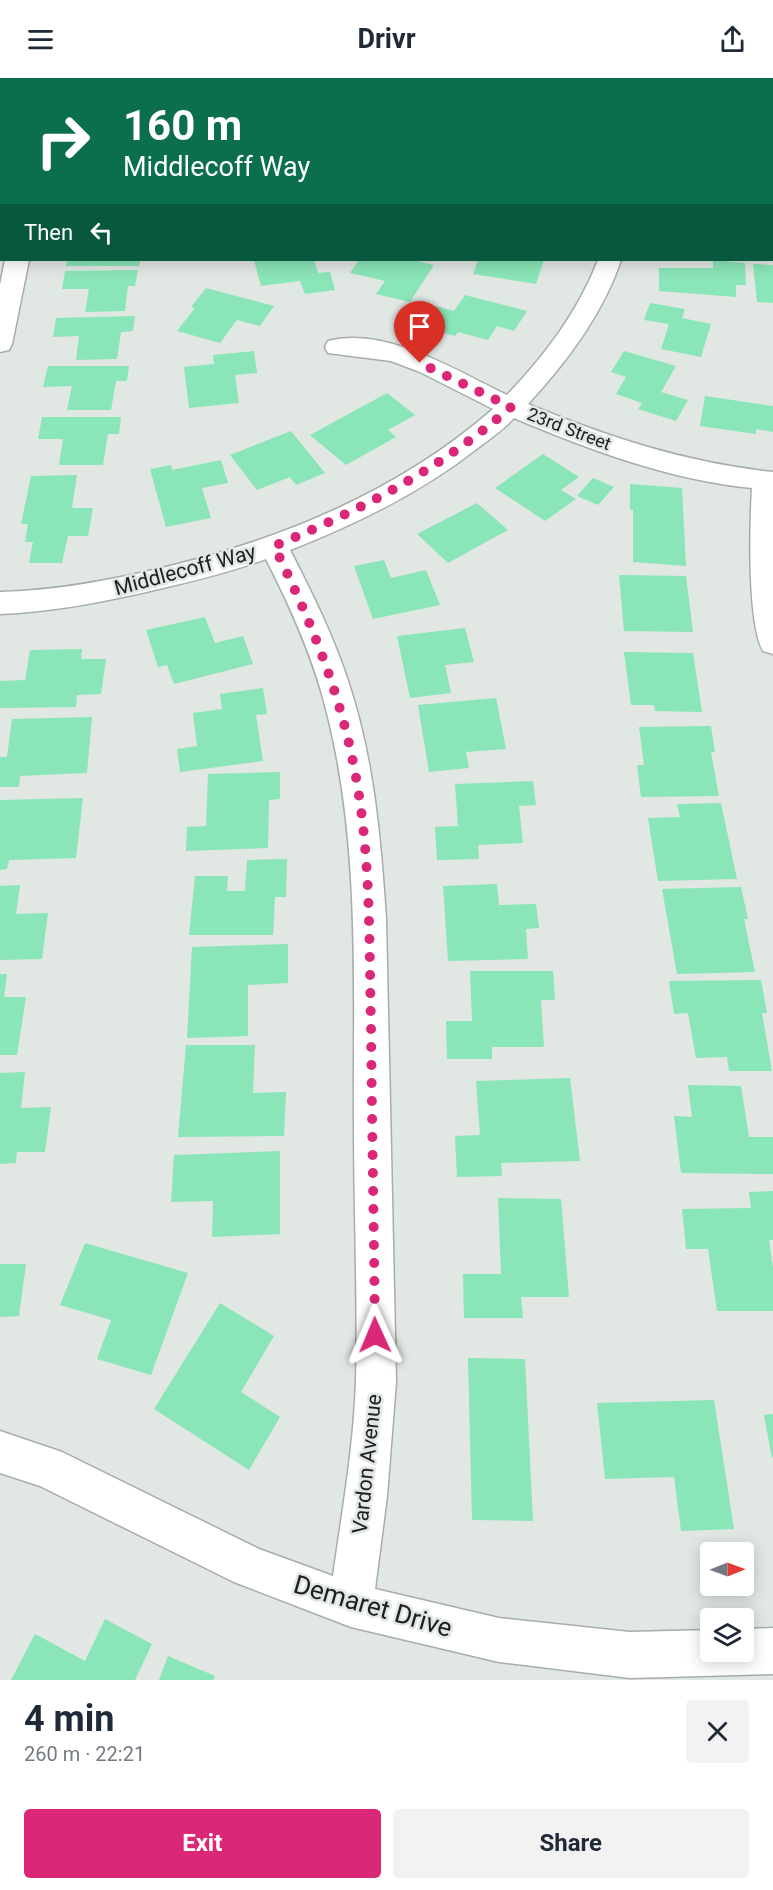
<!DOCTYPE html>
<html lang="en">
<head>
<meta charset="utf-8">
<style>
  :root { --surface:#fff; --page:#f2f2f3; --text:#1f2937; --muted:#747a83; --accent:#db2777 }
  body { margin:0; font-family:Roboto,sans-serif; background:var(--page); color:var(--text); height:100vh; display:flex; flex-direction:column; font-size:22px; white-space:nowrap }
  * { box-sizing:border-box; margin:0 }
  p { font-size:20px; color:var(--muted) }
  .icon { flex:none; width:33px; height:33px; fill:none; stroke:currentColor; stroke-width:2; stroke-linecap:round; stroke-linejoin:round }
  .map { position:relative; height:1602px; overflow:hidden }
  .sheet { display:flex; flex-direction:column; background:var(--surface); flex:1 }
  .sheet>* { flex:none }
  .hud { position:absolute; left:0px; top:0px; width:774px; height:183px; box-shadow:0 3px 15px #0003; background:#0b6e4f; color:#fff; overflow:hidden }
  .needle { width:39px; rotate:89deg }
  .buttons { position:absolute; left:700px; top:1464px; display:grid; gap:12px }
  .buttons a { display:grid; place-items:center; width:54px; height:54px; border-radius:6px; background:var(--surface); box-shadow:0 3px 15px #0003; font-size:30px }
  .pin { position:absolute; display:grid; place-items:center; width:51px; height:51px; color:#fff; margin:-62px -26px; border-radius:50% 50% 50% 0; rotate:-45deg; box-shadow:0 0 6px #0007 }
  .pin .icon { rotate:45deg }
  .me { position:absolute; width:66px; margin:-33px; rotate:359deg; stroke-linejoin:round; filter:drop-shadow(0 0 4px #0008) }
  .turn { display:flex; align-items:center; gap:21px; height:126px; padding:0 24px; font-size:27px }
  .turn .icon { width:78px; height:78px; stroke-width:2.5 }
  .turn b { display:block; font-size:42px; line-height:51px }
  .then { display:flex; align-items:center; height:57px; padding:0 24px; background:#0003; gap:12px; font-size:22px }
  .round { display:grid; place-items:center; flex:none; width:63px; height:63px; border-radius:6px; background:var(--page) }
  .overview { display:flex; align-items:center; justify-content:space-between; height:102px; padding:0 24px }
  h1 { font-size:36px; font-weight:700; line-height:45px }
  .action { display:flex; gap:12px; margin-top:auto; padding:12px 24px }
  .action a { flex:1; height:69px; border-radius:6px; background:var(--accent); color:#fff; font-size:24px; font-weight:700; line-height:69px; text-align:center }
  .action a+a { background:var(--page); color:var(--text) }
  header { display:flex; justify-content:space-between; align-items:center; height:78px; padding:0 24px; background:var(--surface); font-size:27px; font-weight:700 }
  .map>svg:first-child { display:block }
  .built { fill:#cedcd4 }
  .building { fill:#8ae5b8 }
  .lines { fill:none; stroke-linecap:round; stroke-linejoin:round }
  .minor-casing { stroke:#a7adaa; stroke-width:3 }
  .minor { fill:#fff; fill-rule:evenodd }
  .route { stroke:#db2777; stroke-width:10; stroke-dasharray:0 18 }
  .labels { text-anchor:middle; stroke-width:5; stroke-linejoin:round; paint-order:stroke }
  .far-street-label { font-size:18px; fill:#1e201f; stroke:#e1e7e3 }
  .street-label { font-size:21px; fill:#1e201f; stroke:#e1e7e3 }
  .near-street-label { font-size:26px; fill:#1e201f; stroke:#e1e7e3 }
</style>
</head>
<body>
<header><svg class="icon" aria-label="menu" viewBox="0 0 24 24"><path d="M4 6h16M4 12h16M4 18h16"/></svg>Drivr<svg class="icon" aria-label="share" viewBox="0 0 24 24"><path d="M12 15V3M7 8l5-5 5 5M5 13v7h14v-7"/></svg></header>
<div class="map">
<svg width="773" height="1602" viewBox="0 0 773 1602">
  <rect width="100%" height="100%" fill="#e1e7e3"/>
  <path class="built" d="M 0,0 L 577,0 L 578,1 L 2,2 L 0,70 Z"/>
  <path class="building" d="M 67,182 L 140,182 L 139,188 L 66,188 Z
    M 254,182 L 314,182 L 318,195 L 330,194 L 335,212 L 305,216 L 300,203 L 261,208 Z
    M 359,182 L 413,182 L 434,187 L 410,224 L 376,216 L 385,203 L 350,195 Z
    M 478,182 L 544,182 L 536,206 L 473,196 Z
    M 713,182 L 745,185 L 746,207 L 736,207 L 736,219 L 659,213 L 659,190 L 713,190 Z
    M 753,186 L 773,187 L 773,225 L 757,224 Z
    M 138,192 L 135,208 L 128,208 L 125,233 L 85,234 L 89,211 L 62,211 L 65,193 Z
    M 206,210 L 274,228 L 260,248 L 237,242 L 220,265 L 177,253 L 195,230 L 191,229 Z
    M 465,217 L 527,233 L 514,253 L 497,248 L 488,262 L 458,254 L 455,258 L 422,249 L 436,228 L 454,233 Z
    M 650,225 L 685,231 L 682,240 L 711,246 L 701,279 L 661,271 L 669,246 L 644,242 Z
    M 135,238 L 133,253 L 121,254 L 117,281 L 76,282 L 79,258 L 53,259 L 56,240 Z
    M 254,273 L 257,295 L 235,297 L 239,325 L 189,330 L 184,289 L 214,286 L 213,277 Z
    M 624,273 L 676,288 L 661,314 L 688,322 L 676,343 L 638,331 L 642,325 L 616,316 L 626,299 L 611,294 Z
    M 48,288 L 129,288 L 127,303 L 116,303 L 111,332 L 67,332 L 72,308 L 43,309 Z
    M 387,315 L 415,337 L 388,352 L 396,359 L 346,387 L 310,357 Z
    M 705,318 L 773,328 L 773,354 L 756,351 L 756,356 L 700,348 Z
    M 42,339 L 121,339 L 119,356 L 108,356 L 103,387 L 59,387 L 63,361 L 38,361 Z
    M 291,353 L 325,395 L 296,407 L 290,399 L 257,412 L 230,377 Z
    M 543,376 L 579,399 L 561,412 L 576,421 L 545,443 L 495,410 Z
    M 221,382 L 228,405 L 202,410 L 211,440 L 166,449 L 150,391 L 171,387 L 172,392 Z
    M 77,397 L 72,430 L 93,430 L 88,458 L 68,458 L 62,485 L 29,485 L 33,464 L 25,464 L 28,446 L 21,446 L 31,398 Z
    M 593,400 L 614,409 L 598,427 L 577,418 Z
    M 630,406 L 682,410 L 686,488 L 633,484 L 633,432 L 630,432 Z
    M 477,425 L 508,452 L 448,485 L 417,456 Z
    M 384,482 L 391,500 L 426,492 L 440,527 L 373,541 L 354,488 Z
    M 619,497 L 686,498 L 693,554 L 624,553 Z
    M 205,539 L 215,565 L 243,558 L 253,586 L 174,606 L 167,587 L 158,589 L 146,552 Z
    M 465,550 L 474,584 L 445,587 L 451,615 L 410,620 L 397,558 Z
    M 82,571 L 81,581 L 106,581 L 101,616 L 77,617 L 76,629 L 0,630 L 0,603 L 25,602 L 30,572 Z
    M 624,574 L 693,575 L 702,634 L 655,633 L 654,627 L 631,627 Z
    M 263,610 L 267,636 L 256,637 L 263,683 L 180,694 L 177,671 L 197,668 L 193,635 L 222,631 L 220,616 Z
    M 496,620 L 506,671 L 466,674 L 469,690 L 429,694 L 418,627 Z
    M 92,639 L 87,695 L 20,698 L 19,709 L 0,709 L 0,679 L 7,679 L 12,641 Z
    M 711,648 L 715,674 L 711,674 L 719,718 L 641,719 L 637,687 L 644,687 L 639,649 Z
    M 280,694 L 280,721 L 269,722 L 268,770 L 186,773 L 187,749 L 206,748 L 208,696 Z
    M 533,703 L 536,727 L 519,728 L 523,765 L 478,767 L 479,781 L 437,782 L 435,749 L 458,748 L 455,706 Z
    M 83,720 L 76,780 L 9,782 L 7,791 L 0,792 L 0,722 Z
    M 721,725 L 737,801 L 658,803 L 648,740 L 680,739 L 677,726 Z
    M 287,781 L 286,819 L 275,819 L 273,857 L 189,857 L 195,798 L 228,798 L 227,813 L 245,813 L 247,782 Z
    M 497,806 L 499,827 L 536,826 L 539,850 L 526,851 L 528,881 L 448,883 L 443,808 Z
    M 20,807 L 16,836 L 48,835 L 42,881 L 0,882 L 0,808 Z
    M 741,809 L 748,841 L 744,841 L 755,894 L 677,896 L 662,811 Z
    M 288,866 L 288,905 L 248,907 L 248,958 L 187,960 L 192,869 Z
    M 470,893 L 553,893 L 555,922 L 541,922 L 544,969 L 492,969 L 492,981 L 447,981 L 446,943 L 472,943 Z
    M 0,896 L 7,896 L 4,919 L 26,919 L 17,977 L 0,977 Z
    M 761,902 L 767,935 L 762,935 L 772,993 L 729,993 L 727,979 L 696,980 L 688,935 L 674,936 L 669,903 Z
    M 186,967 L 255,967 L 253,1015 L 286,1014 L 284,1058 L 178,1059 Z
    M 25,994 L 21,1030 L 51,1029 L 45,1074 L 17,1074 L 16,1085 L 0,1086 L 0,995 Z
    M 570,1000 L 580,1083 L 501,1085 L 502,1098 L 457,1099 L 455,1058 L 480,1057 L 476,1003 Z
    M 688,1007 L 741,1008 L 749,1059 L 773,1059 L 773,1096 L 681,1095 L 674,1038 L 692,1039 Z
    M 280,1073 L 280,1156 L 212,1159 L 213,1123 L 171,1124 L 174,1077 Z
    M 773,1113 L 773,1162 L 769,1162 L 773,1189 L 773,1233 L 717,1233 L 708,1171 L 686,1171 L 682,1131 L 751,1130 L 749,1114 Z
    M 498,1120 L 561,1121 L 569,1219 L 521,1219 L 523,1240 L 464,1240 L 463,1196 L 501,1196 Z
    M 85,1165 L 188,1195 L 151,1297 L 97,1281 L 111,1242 L 60,1227 Z
    M 0,1186 L 26,1186 L 19,1238 L 0,1239 Z
    M 220,1225 L 274,1258 L 241,1314 L 280,1339 L 249,1392 L 154,1331 Z
    M 468,1280 L 525,1281 L 533,1443 L 472,1442 Z
    M 714,1322 L 734,1451 L 681,1453 L 674,1399 L 605,1401 L 597,1325 Z
    M 773,1336 L 773,1379 L 772,1380 L 764,1337 Z
    M 105,1541 L 152,1566 L 135,1602 L 11,1602 L 35,1556 L 85,1583 Z
    M 168,1578 L 215,1598 L 213,1602 L 159,1602 Z"/>
  <g class="lines">
    <g class="minor-casing">
      <path id="minor" d="M 583,0 L 603,0 L 603,2 L 583,2 Z
        M 0,74 L 2,74 L 2,88 L 0,88 Z
        M 772,149 L 773,149 L 773,163 L 772,163 Z
        M 5,182 L 29,182 L 12,266 L 9,272 L 0,274 L 0,207 Z
        M 598,182 L 621,182 C 603,236 566,285 528,326 C 607,359 687,385 773,394 L 773,576 L 763,573 C 747,544 750,445 752,410 C 670,402 590,372 514,340 C 504,351 491,360 479,369 C 422,414 357,446 290,472 C 312,515 334,559 349,606 C 374,682 381,762 386,841 L 396,1304 L 387,1418 L 375,1511 L 499,1540 L 630,1554 L 711,1552 L 711,1574 L 744,1574 L 744,1551 L 773,1550 L 773,1596 L 630,1600 L 499,1584 L 351,1549 L 234,1504 L 40,1408 L 0,1395 L 0,1353 L 62,1374 L 259,1471 L 333,1498 C 342,1434 354,1368 356,1302 C 358,1218 354,1133 354,1048 C 353,911 361,769 327,635 C 314,581 291,530 266,481 C 228,495 186,505 146,514 C 98,525 50,534 0,536 L 0,514 C 48,513 94,505 140,495 C 268,467 394,418 493,331 L 420,294 L 391,283 L 328,275 L 325,269 L 328,263 C 387,248 456,293 507,317 C 545,277 578,234 598,182 Z"/>
    </g>
    <use href="#minor" class="minor"/>
  </g>
  <g class="lines">
    <path class="route" d="M 375,1257 C 374,1154 372,1051 371,948 C 369,862 371,774 354,689 C 339,611 309,539 274,468 C 363,431 439,392 511,329 L 420,285"/>
  </g>
  <g class="labels">
    <g class="far-street-label">
      <text transform="translate(569 351) rotate(21)" y="6">23rd Street</text>
    </g>
    <g class="street-label">
      <text transform="translate(185 492) rotate(-15)" y="7">Middlecoff Way</text>
      <text transform="translate(367 1386) rotate(-84)" y="7">Vardon Avenue</text>
    </g>
    <g class="near-street-label">
      <text transform="translate(373 1528) rotate(16)" y="9">Demaret Drive</text>
    </g>
  </g>
</svg>
<div class="buttons">
<a><svg class="needle" viewBox="-14 -14 28 28"><path d="M0-13l5 13h-10z" fill="#e53935"/><path d="M0 13l5-13h-10z" fill="#747a83"/></svg></a>
<a><svg class="icon" aria-label="layers" viewBox="0 0 24 24"><path d="M12 4l9 5-9 5-9-5zM3 14l9 5 9-5"/></svg></a>
</div>
<div class="pin" style="left:420px;top:285px;background:#d93025"><svg class="icon" aria-label="arrive" viewBox="0 0 24 24"><path d="M6 21V4h12l-3 4 3 4H6"/></svg></div>
<svg class="me" style="left:375px;top:1257px" viewBox="-20 -20 40 40"><path d="M0-17L14 15 0 8-14 15z" fill="#db2777" stroke="#fff" stroke-width="4"/></svg>
<div class="hud">
<div class="turn"><svg class="icon" aria-label="right" viewBox="0 0 24 24"><path d="M7 20v-9h11M14 6l5 5-5 5"/></svg><div><b>160 m</b>Middlecoff Way</div></div>
<div class="then">Then<svg class="icon" aria-label="left" viewBox="0 0 24 24"><path d="M17 20v-9H6M10 6l-5 5 5 5"/></svg></div>
</div>
</div>
<section class="sheet">
<div class="overview"><div><h1>4 min</h1><p>260 m · 22:21</p></div><a class="round"><svg class="icon" aria-label="close" viewBox="0 0 24 24"><path d="M6 6l12 12M18 6L6 18"/></svg></a></div>
<div class="action"><a>Exit</a><a>Share</a></div>
</section>
</body>
</html>
